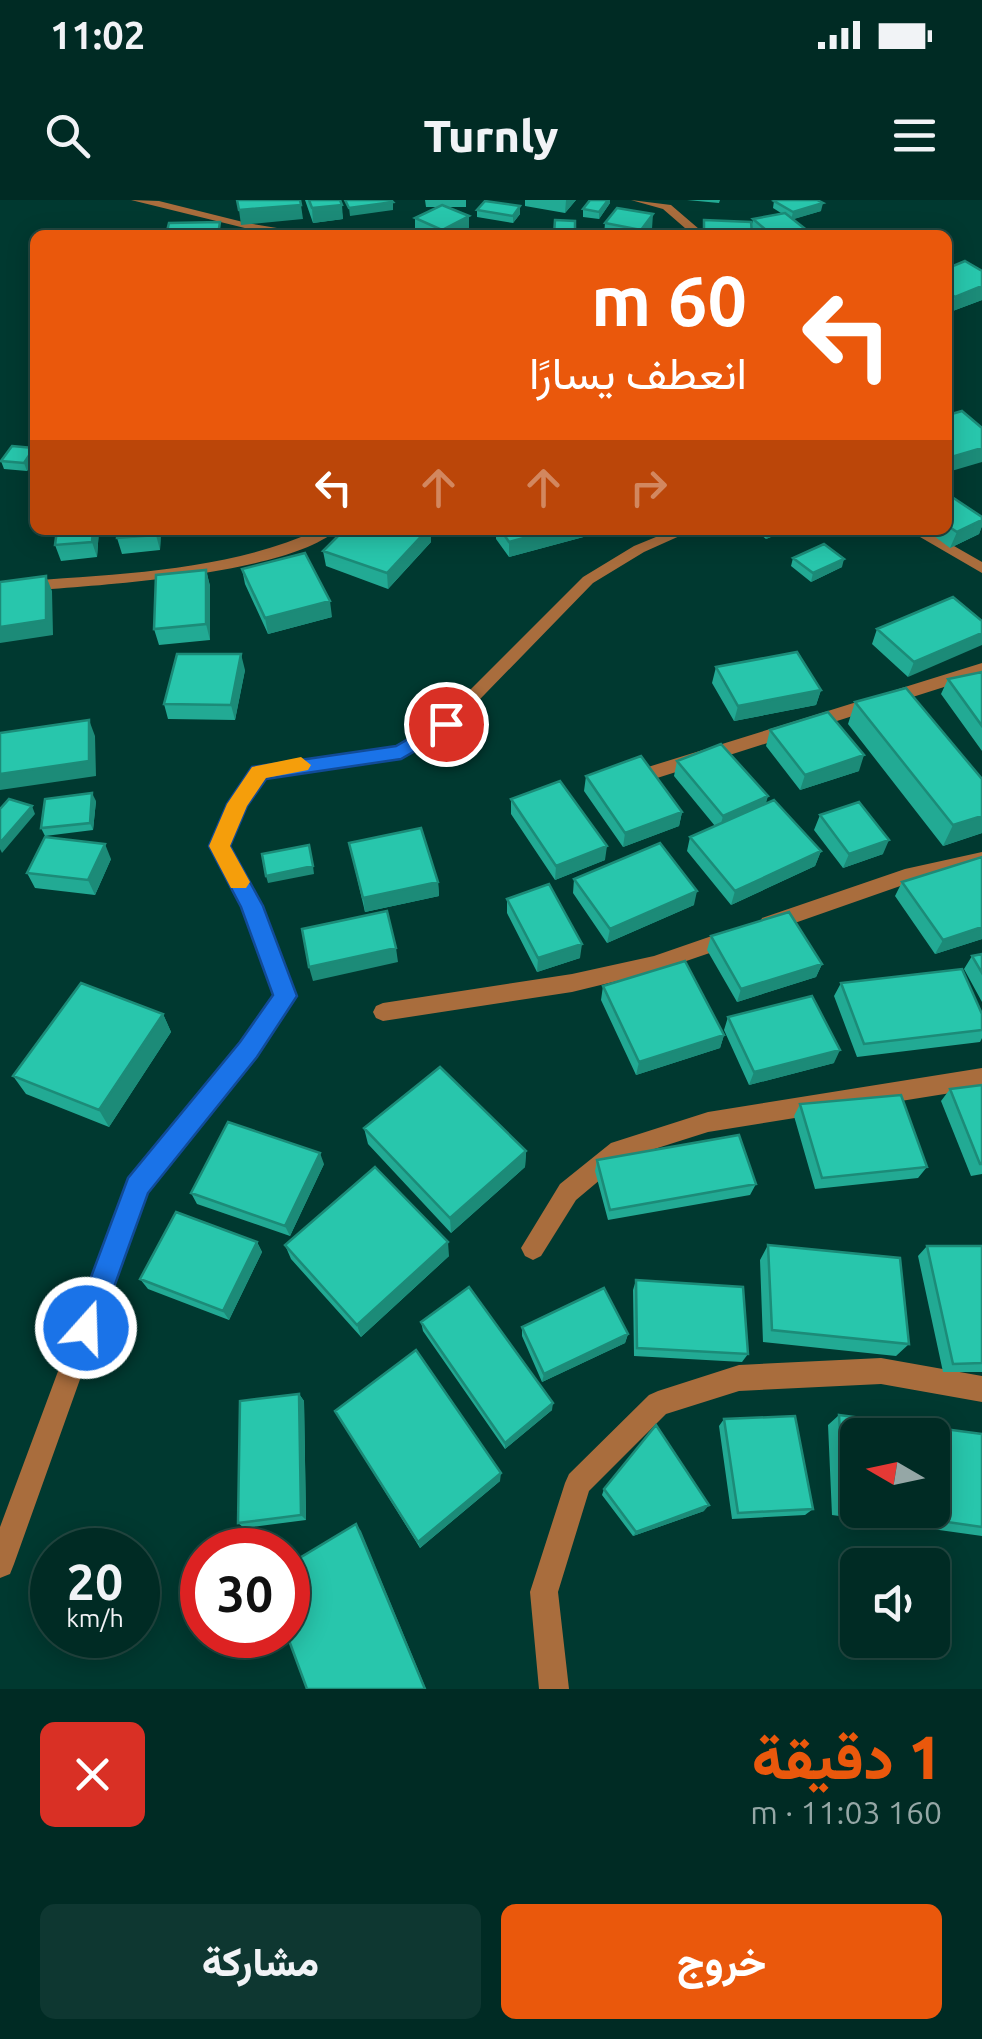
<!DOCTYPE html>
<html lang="ar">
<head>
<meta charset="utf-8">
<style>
  :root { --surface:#002b24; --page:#0e3731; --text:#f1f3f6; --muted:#95a7a6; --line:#224741; --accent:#ea580c }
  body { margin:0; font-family:Ubuntu,Vazirmatn,sans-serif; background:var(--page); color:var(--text); direction:rtl; height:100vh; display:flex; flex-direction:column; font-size:38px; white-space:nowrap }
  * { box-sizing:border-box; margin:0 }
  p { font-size:32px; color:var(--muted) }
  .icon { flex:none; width:55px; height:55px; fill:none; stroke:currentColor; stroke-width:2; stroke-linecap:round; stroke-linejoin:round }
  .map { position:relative; height:1489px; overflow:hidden; direction:ltr }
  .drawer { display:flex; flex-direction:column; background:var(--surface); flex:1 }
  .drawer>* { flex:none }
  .top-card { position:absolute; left:30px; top:30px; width:922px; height:305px; border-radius:15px; box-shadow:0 5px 25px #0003,0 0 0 2px var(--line); direction:rtl; background:#ea580c; color:#fff; overflow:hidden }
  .needle { width:65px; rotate:279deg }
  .controls { position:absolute; left:840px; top:1218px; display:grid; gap:20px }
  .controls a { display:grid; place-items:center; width:110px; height:110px; border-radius:15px; background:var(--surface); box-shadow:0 5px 25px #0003,0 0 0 2px var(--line); font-size:50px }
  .speed { position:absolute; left:30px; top:1328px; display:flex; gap:20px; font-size:50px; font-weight:700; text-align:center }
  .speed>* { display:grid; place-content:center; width:130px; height:130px; border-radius:50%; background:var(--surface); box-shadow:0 5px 25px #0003,0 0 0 2px var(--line); line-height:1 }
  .speed small { font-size:25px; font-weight:400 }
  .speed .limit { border:15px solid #d22; background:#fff; color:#111 }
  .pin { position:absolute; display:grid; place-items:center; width:85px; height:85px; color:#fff; margin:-42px; border:5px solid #fff; border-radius:50%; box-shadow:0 2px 10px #0007 }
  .me { position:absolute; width:110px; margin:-55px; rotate:20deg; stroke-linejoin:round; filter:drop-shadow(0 0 8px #0008) }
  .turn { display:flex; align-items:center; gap:35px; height:210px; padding:0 40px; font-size:45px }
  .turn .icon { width:130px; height:130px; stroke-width:2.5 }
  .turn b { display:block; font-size:70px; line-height:85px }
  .lanes { display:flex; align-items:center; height:95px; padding:0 40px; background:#0003; justify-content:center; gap:50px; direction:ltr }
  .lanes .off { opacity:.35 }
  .round { display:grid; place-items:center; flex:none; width:105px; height:105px; border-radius:15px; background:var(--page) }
  .headline { display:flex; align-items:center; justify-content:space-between; height:170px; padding:0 40px }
  h1 { font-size:60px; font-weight:800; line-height:75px; color:var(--accent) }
  .primary-button { display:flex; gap:20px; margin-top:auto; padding:20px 40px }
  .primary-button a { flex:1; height:115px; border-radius:15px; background:var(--accent); color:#fff; font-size:40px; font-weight:800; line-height:115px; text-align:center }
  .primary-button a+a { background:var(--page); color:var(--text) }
  .status { display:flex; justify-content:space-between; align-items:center; height:70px; padding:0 50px; background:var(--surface); direction:ltr }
  .status svg { height:28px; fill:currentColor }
  header { display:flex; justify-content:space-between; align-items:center; height:130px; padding:0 40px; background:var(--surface); font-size:45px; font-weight:800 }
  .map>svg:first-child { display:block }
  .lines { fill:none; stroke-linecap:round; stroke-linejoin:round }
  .minor { fill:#a96d3d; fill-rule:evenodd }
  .tertiary { fill:#a96d3d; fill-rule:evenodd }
  .wall { fill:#22aa94; fill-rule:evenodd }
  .shaded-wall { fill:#1c8b78 }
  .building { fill:#28c6ac; stroke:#1c8b78; stroke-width:2.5 }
  .route { fill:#1a73e8; stroke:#114b97; stroke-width:2.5 }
  .slow { fill:#f59e0b }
</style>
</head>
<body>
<div class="status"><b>11:02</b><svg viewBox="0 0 49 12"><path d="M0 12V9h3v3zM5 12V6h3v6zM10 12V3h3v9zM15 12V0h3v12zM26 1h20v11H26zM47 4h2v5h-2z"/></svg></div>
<header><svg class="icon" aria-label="menu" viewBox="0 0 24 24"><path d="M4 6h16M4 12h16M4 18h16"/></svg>Turnly<svg class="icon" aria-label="search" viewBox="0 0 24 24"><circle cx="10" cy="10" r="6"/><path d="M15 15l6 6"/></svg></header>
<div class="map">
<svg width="982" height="1489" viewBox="0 0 982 1489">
  <rect width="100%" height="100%" fill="#003930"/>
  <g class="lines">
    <path class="minor" d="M 131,0 L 159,1 L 247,23 L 320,35 L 269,34 Z
      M 631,0 L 671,5 L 706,35 L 693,35 L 663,9 Z
      M 673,330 L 693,330 L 644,352 L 593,383 L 452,528 L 407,556 L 266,578 L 246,606 L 229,646 L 262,707 L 295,796 L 256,856 L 147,992 L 14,1364 L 10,1374 L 0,1378 L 0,1327 L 130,978 L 240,842 L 274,795 L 242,707 L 211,646 L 229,604 L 254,567 L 397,546 L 440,520 L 583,377 L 634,346 Z
      M 982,463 L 982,475 L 654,579 L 645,572 L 648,567 Z
      M 982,652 L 982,666 L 906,684 L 769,732 L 762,730 L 759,724 L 762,718 L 905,669 Z
      M 732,729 L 739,731 L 742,737 L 739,743 L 654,772 L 572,792 L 383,821 L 376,818 L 373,812 L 376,806 L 383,803 L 572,774 L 654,756 Z
      M 982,868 L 982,888 L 708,932 L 626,958 L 576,1000 L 541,1056 L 533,1060 L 525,1056 L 521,1048 L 560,984 L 611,943 L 708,912 Z
      M 881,1158 L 982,1176 L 982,1202 L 881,1184 L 739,1191 L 666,1214 L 589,1291 L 558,1392 L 569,1489 L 539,1489 L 530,1392 L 565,1283 L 569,1274 L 649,1195 L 658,1191 L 739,1165 Z"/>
    <path class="tertiary" d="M 318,330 L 337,330 C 280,378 78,386 0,393 L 0,383 C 105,374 220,374 318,330 Z
      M 908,330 L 926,330 L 982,362 L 982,373 Z"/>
  </g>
  <path class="wall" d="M 305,0 L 340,0 L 343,19 L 313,23 Z
    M 425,0 L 466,0 L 466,7 L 447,7 L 469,30 L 460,35 L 420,35 L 415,33 L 415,18 L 437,7 L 426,7 Z
    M 525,0 L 576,0 L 565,13 L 525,6 Z
    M 608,0 L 610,0 L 610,3 L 599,19 L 583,17 L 583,9 Z
    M 687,0 L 720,0 L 719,3 Z
    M 772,0 L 817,0 L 821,11 L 793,19 L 809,35 L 702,35 L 704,20 L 751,29 L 753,19 L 781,13 L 773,8 L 774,1 Z
    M 520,6 L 520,14 L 513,23 L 477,17 L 477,10 Z
    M 605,23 L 652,29 L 647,35 L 604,35 Z
    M 948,68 L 982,71 L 982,100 L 950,112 L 948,110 Z
    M 34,248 L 35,259 L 27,271 L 4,269 L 1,261 Z
    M 948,299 L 982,317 L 982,326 L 979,334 L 950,348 L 926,330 L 948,330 Z
    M 57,330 L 99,330 L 97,357 L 61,361 L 55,345 Z
    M 161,330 L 160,350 L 122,354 L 117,338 Z
    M 496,330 L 602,330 L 602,332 L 509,357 L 496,339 Z
    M 755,330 L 788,330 L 766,339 Z
    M 431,342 L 388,389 L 326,366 L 323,351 Z
    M 793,358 L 842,367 L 811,382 L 791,366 Z
    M 242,369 L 332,417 L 268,434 L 245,384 Z
    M 206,370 L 210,386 L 210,440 L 159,445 L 154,429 Z
    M 953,397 L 908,477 L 872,444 L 877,429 Z
    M 716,467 L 821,490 L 816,505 L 734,521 L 712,483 Z
    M 245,470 L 235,520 L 168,519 L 164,504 Z
    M 982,472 L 982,551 L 941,494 L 948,479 Z
    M 855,502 L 982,579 L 982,633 L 943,646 L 848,524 Z
    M 770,530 L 859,571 L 800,590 L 766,546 Z
    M 677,561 L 766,604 L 821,651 L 815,666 L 731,705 L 687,651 L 690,637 L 715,626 L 674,576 Z
    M 586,576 L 682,612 L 679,626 L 623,647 L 584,591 Z
    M 511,599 L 605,660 L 555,680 L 511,614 Z
    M 96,601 L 93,630 L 45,636 L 41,628 Z
    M 820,615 L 883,654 L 843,668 L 814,630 Z
    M 349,643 L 438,682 L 439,696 L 365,712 Z
    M 111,659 L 95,695 L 35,688 L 27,673 Z
    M 574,679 L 694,705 L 607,743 L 573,693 Z
    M 902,682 L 982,739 L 935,754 L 895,696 Z
    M 507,699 L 580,758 L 537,772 L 507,713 Z
    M 711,736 L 822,764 L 816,777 L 737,802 L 707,750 Z
    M 982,754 L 982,802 L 964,769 L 972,756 Z
    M 841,783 L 982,814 L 982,838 L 980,842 L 857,857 L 834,796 Z
    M 603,786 L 724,835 L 720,848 L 636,875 L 601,800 Z
    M 163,814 L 171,832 L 109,927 L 26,894 L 13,876 Z
    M 728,817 L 834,863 L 749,885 L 724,830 Z
    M 982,885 L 982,974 L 971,976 L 941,901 L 950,889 Z
    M 800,904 L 927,967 L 918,978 L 815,989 L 794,916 Z
    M 364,928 L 526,951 L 525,967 L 451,1033 L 368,944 Z
    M 597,960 L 756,984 L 750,995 L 608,1020 L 595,971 Z
    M 324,964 L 290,1036 L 197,1004 L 191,993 Z
    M 257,1042 L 262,1052 L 229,1120 L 148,1089 L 140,1079 Z
    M 285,1045 L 449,1056 L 361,1137 L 291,1059 Z
    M 768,1045 L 909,1144 L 896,1156 L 763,1142 L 760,1060 Z
    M 927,1046 L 982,1046 L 982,1172 L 943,1172 L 918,1056 Z
    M 636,1080 L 748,1154 L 742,1162 L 634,1156 L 633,1090 Z
    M 421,1122 L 552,1210 L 505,1249 L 423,1131 Z
    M 522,1127 L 628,1134 L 625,1143 L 542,1182 L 522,1136 Z
    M 299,1194 L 304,1201 L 306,1320 L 244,1328 L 238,1323 Z
    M 335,1211 L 500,1281 L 420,1348 Z
    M 839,1215 L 982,1234 L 982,1336 L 832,1315 L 828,1225 ZM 858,1235 L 932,1310 L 858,1310 Z
    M 724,1219 L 813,1309 L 805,1315 L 732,1319 L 719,1226 Z
    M 604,1289 L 704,1311 L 633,1336 L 602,1295 Z"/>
  <path class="shaded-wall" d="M 566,0 L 576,0 L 565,13 Z
    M 608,0 L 610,0 L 610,3 L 599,19 L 599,12 Z
    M 393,2 L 393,10 L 350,16 L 349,8 Z
    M 823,3 L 821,11 L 791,20 L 793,12 Z
    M 301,5 L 303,19 L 241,25 L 239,10 Z
    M 342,5 L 343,19 L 313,23 L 312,8 Z
    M 520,6 L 520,14 L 513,23 L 513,16 Z
    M 653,14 L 652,29 L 647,35 L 641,35 L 641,30 Z
    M 469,16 L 469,30 L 460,35 L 442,35 L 442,30 Z
    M 982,86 L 982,100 L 950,112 L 955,97 Z
    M 34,248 L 35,259 L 27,271 L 24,263 Z
    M 982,248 L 982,262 L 948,272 L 948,258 Z
    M 982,320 L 982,326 L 979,334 L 950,348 L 957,332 Z
    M 93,330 L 99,330 L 97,357 L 92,342 Z
    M 156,330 L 161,330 L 160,350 L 156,335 Z
    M 211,330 L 232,330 L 212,335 Z
    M 427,330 L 431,330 L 431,342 L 388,389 L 387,373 Z
    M 553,330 L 602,330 L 602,332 L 509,357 L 509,342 Z
    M 768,330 L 788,330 L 766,339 Z
    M 844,359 L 842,367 L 811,382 L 813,373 Z
    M 206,370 L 210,386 L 210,440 L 206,424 Z
    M 46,376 L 52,391 L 53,435 L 0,443 L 0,427 Z
    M 330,401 L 332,417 L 268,434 L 265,418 Z
    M 982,433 L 982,445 L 908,477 L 914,462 Z
    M 241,454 L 245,470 L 235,520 L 231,505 Z
    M 821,490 L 816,505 L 734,521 L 738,506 Z
    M 89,520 L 95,536 L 96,576 L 0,590 L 0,574 Z
    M 864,555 L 859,571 L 800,590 L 805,575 Z
    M 92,593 L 96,601 L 93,630 L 90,623 Z
    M 768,596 L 764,611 L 719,631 L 723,616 Z
    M 32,606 L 35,614 L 2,653 L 0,649 L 0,643 Z
    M 682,612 L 679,626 L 623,647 L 625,633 Z
    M 982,616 L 982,633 L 943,646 L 953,625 Z
    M 889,640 L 883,654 L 843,668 L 849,654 Z
    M 105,644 L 111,659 L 95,695 L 88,680 Z
    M 607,646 L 605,660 L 555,680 L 556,666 Z
    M 821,651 L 815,666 L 731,705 L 735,691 Z
    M 313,666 L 314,674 L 268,683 L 266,676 Z
    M 438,682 L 439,696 L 365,712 L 363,698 Z
    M 697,691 L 694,705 L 607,743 L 610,729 Z
    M 982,727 L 982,739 L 935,754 L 943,740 Z
    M 582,744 L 580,758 L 537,772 L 538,758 Z
    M 396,748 L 398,762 L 313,781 L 309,767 Z
    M 822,764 L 816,777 L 737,802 L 741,789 Z
    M 163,814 L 171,832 L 109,927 L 99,910 Z
    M 724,835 L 720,848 L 636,875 L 639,862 Z
    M 840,850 L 834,863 L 749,885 L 754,872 Z
    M 526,951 L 525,967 L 451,1033 L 450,1018 Z
    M 320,953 L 324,964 L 290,1036 L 285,1026 Z
    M 257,1042 L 262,1052 L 229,1120 L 223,1111 Z
    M 448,1042 L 449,1056 L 361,1137 L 357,1125 Z
    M 628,1134 L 625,1143 L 542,1182 L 544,1174 Z
    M 299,1194 L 304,1201 L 306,1320 L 301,1315 Z
    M 553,1203 L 552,1210 L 505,1249 L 505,1243 Z
    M 501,1273 L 500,1281 L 420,1348 L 418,1342 Z
    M 709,1305 L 704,1311 L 633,1336 L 636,1332 Z
    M 356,1324 L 361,1331 L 426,1489 L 425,1489 Z"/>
  <path class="building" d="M 237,0 L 300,0 L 301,5 L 239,10 Z
    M 309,0 L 340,0 L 342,5 L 312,8 Z
    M 345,0 L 391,0 L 393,2 L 349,8 Z
    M 590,0 L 608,0 L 599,12 L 583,9 Z
    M 777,0 L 817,0 L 823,3 L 793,12 L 774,1 Z
    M 485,1 L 520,6 L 513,16 L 477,10 Z
    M 442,5 L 469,16 L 442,30 L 415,18 Z
    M 617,8 L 653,14 L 641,30 L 605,23 Z
    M 785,13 L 809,32 L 797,35 L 772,35 L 753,19 Z
    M 555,20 L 575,21 L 575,35 L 554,35 Z
    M 704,20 L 751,22 L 752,34 L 704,32 Z
    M 220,22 L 218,35 L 166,35 L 169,23 Z
    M 965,61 L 982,71 L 982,86 L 955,97 L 948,92 L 948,68 Z
    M 962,211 L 982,228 L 982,248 L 948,258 L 948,215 Z
    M 12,246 L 34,248 L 24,263 L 1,261 Z
    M 952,297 L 982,317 L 982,320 L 957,332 L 948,326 L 948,299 Z
    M 57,330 L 93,330 L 92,342 L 55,345 Z
    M 118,330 L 156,330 L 156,335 L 117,338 Z
    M 344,330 L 427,330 L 387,373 L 323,351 Z
    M 501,330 L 553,330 L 509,342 Z
    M 824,344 L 844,359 L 813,373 L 793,358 Z
    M 305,353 L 330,401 L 265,418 L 242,369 Z
    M 206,370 L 206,424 L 154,429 L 156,375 Z
    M 46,376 L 46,420 L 0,427 L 0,382 Z
    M 953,397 L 982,421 L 982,433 L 914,462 L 877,429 Z
    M 797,452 L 821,490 L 738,506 L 716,467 Z
    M 177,454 L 241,454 L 231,505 L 164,504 Z
    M 982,472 L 982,526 L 948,479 Z
    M 906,488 L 982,579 L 982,616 L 953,625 L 855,502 Z
    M 828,512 L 864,555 L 805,575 L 770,530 Z
    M 89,520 L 89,561 L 0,574 L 0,533 Z
    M 721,544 L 768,596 L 723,616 L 677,561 Z
    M 641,556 L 682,612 L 625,633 L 586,576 Z
    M 560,581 L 607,646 L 556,666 L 511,599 Z
    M 92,593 L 90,623 L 41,628 L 45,599 Z
    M 9,599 L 32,606 L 0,643 L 0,609 Z
    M 774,600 L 821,651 L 735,691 L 690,637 Z
    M 859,602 L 889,640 L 849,654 L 820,615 Z
    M 421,628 L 438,682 L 363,698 L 349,643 Z
    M 45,637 L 105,644 L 88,680 L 27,673 Z
    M 660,643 L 697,691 L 610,729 L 574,679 Z
    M 309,645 L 313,666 L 266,676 L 262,654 Z
    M 982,657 L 982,727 L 943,740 L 902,682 Z
    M 549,684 L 582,744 L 538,758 L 507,699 Z
    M 387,711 L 396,748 L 309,767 L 302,729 Z
    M 789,712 L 822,764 L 741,789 L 711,736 Z
    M 982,754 L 982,773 L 972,756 Z
    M 685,761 L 724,835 L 639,862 L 603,786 Z
    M 962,769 L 982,814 L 982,830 L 864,844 L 841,783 Z
    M 81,783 L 163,814 L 99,910 L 13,876 Z
    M 812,796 L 840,850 L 754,872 L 728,817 Z
    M 440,867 L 526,951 L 450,1018 L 364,928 Z
    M 982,885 L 982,964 L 980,964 L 950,889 Z
    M 901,895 L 927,967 L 822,978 L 800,904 Z
    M 228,922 L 320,953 L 285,1026 L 191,993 Z
    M 739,935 L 756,984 L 610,1010 L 597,960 Z
    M 375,967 L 448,1042 L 357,1125 L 285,1045 Z
    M 176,1012 L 257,1042 L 223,1111 L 140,1079 Z
    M 768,1045 L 900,1058 L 909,1144 L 772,1130 Z
    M 927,1046 L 982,1046 L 982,1163 L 953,1164 Z
    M 636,1080 L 743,1087 L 748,1154 L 637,1148 Z
    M 469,1087 L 553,1203 L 505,1243 L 421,1122 Z
    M 604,1088 L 628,1134 L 544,1174 L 522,1127 Z
    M 416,1150 L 501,1273 L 418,1342 L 335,1211 Z
    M 299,1194 L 301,1315 L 238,1323 L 240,1201 Z
    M 839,1215 L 982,1234 L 982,1327 L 864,1310 L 932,1310 L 932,1235 L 858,1235 L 858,1309 L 844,1307 Z
    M 795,1216 L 813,1309 L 738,1313 L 724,1219 Z
    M 656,1225 L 709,1305 L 636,1332 L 604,1289 Z
    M 356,1324 L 425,1489 L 307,1489 L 287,1435 L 288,1365 Z"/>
  <path class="route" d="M 446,517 L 456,524 L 453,529 L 401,559 L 266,579 L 247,606 L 230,646 L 263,706 L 297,796 L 257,857 L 148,993 L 96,1137 L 86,1142 L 76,1137 L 72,1128 L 128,978 L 240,842 L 273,795 L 241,707 L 209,646 L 227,604 L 252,567 L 396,546 Z"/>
  <path class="slow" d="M 301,557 L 311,565 L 308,570 L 266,578 L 247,606 L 230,646 L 250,682 L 246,688 L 231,688 L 209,646 L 227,604 L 252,567 Z"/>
</svg>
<div class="controls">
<a><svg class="needle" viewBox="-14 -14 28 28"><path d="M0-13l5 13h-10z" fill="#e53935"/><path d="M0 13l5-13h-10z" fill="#95a7a6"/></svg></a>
<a><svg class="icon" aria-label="sound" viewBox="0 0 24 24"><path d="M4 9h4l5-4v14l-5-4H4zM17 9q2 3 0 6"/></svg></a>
</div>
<div class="speed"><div>20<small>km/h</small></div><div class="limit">30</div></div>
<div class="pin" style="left:446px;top:524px;background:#d93025"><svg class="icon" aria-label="arrive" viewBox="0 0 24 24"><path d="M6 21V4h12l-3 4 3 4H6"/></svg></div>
<svg class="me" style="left:86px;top:1128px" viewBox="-20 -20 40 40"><circle r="17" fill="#1a73e8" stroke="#fff" stroke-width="3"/><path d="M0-11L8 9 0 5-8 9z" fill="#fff"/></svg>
<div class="top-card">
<div class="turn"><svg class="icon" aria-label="left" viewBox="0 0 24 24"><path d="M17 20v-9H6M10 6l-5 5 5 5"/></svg><div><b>60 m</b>انعطف يسارًا</div></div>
<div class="lanes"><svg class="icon" aria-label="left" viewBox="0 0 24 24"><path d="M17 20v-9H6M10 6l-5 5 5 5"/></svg><svg class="icon off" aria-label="ahead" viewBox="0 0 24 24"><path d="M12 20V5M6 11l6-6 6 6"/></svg><svg class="icon off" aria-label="ahead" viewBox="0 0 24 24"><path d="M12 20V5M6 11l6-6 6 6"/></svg><svg class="icon off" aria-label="right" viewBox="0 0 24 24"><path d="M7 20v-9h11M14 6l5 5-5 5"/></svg></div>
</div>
</div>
<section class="drawer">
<div class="headline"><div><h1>1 دقيقة</h1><p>160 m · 11:03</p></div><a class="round" style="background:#d93025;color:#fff"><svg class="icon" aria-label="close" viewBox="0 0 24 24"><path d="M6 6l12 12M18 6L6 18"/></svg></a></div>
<div class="primary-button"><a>خروج</a><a>مشاركة</a></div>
</section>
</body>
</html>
